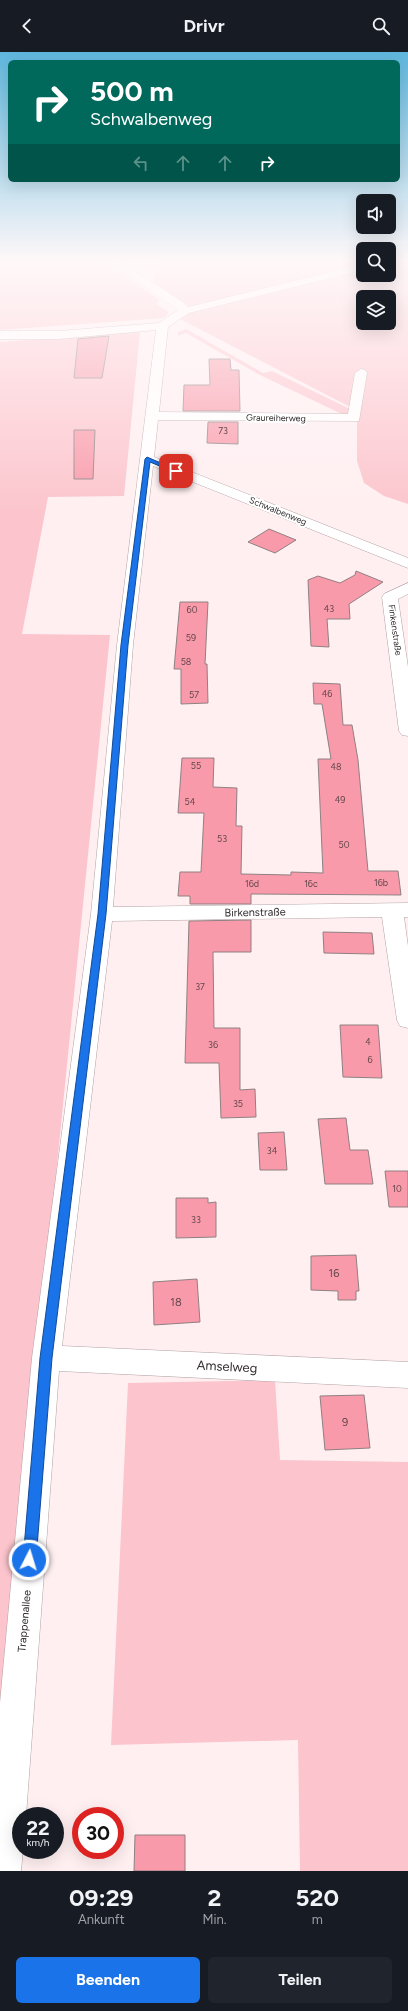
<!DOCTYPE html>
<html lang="de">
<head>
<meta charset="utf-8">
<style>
  :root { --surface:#171b24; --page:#20242c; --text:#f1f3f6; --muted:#9ea1a6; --accent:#1a73e8 }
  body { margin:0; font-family:Figtree,sans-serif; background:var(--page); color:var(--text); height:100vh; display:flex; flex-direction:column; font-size:15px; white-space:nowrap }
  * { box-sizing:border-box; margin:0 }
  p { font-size:13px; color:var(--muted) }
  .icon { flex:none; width:22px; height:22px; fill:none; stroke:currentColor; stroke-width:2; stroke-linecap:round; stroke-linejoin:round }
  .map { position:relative; height:1819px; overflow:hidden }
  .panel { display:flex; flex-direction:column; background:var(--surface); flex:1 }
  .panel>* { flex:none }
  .top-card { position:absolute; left:8px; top:8px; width:392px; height:122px; border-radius:6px; box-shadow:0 4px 16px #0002; background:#00695c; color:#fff; overflow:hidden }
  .fabs { position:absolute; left:356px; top:142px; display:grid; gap:8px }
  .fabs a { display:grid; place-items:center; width:40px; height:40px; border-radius:6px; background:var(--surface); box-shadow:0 4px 16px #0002; font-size:20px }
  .speed { position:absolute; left:12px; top:1755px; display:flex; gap:8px; font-size:20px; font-weight:700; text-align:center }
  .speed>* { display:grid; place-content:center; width:52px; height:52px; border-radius:50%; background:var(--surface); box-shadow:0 4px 16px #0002; line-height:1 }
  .speed small { font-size:10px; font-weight:400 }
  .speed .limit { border:6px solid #d22; background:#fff; color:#111 }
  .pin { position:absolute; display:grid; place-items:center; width:34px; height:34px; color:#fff; margin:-17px; border-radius:8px; box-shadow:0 2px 6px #0006 }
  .me { position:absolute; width:44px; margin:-22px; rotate:5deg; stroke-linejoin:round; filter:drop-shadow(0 0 3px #0008) }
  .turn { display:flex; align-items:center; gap:14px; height:84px; padding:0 16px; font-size:18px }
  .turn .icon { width:52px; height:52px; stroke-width:2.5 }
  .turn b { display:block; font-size:28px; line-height:34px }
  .lanes { display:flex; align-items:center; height:38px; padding:0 16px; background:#0003; justify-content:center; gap:20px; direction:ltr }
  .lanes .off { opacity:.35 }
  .eta { display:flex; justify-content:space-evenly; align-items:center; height:68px; text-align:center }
  .eta b { font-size:24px; font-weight:700; line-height:28px }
  .action { display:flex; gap:8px; margin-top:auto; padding:8px 16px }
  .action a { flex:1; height:46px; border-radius:6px; background:var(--accent); color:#fff; font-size:16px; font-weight:700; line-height:46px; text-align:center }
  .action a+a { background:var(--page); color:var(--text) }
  header { display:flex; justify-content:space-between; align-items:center; height:52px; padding:0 16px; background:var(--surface); font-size:18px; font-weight:700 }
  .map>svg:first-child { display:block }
  .green { fill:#fcc4cc; fill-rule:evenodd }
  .building { fill:#f99aaa; stroke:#8f8082 }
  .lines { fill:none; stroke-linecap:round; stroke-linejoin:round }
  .minor-casing { stroke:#b1a2a4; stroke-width:1 }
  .minor { fill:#fff; fill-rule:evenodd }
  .route { fill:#1a73e8; stroke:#114b97 }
  .labels { text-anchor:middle; stroke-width:4; stroke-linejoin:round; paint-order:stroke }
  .far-street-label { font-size:9px; fill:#332d2e; stroke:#fff }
  .number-label { font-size:9px; fill:#64484d }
  .street-label { font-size:11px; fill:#332d2e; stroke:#fff }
  .near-number-label { font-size:11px; fill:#64484d }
  .near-street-label { font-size:13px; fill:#332d2e; stroke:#fff }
</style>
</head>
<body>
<header><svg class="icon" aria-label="back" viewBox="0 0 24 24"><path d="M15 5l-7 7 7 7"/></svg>Drivr<svg class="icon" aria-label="search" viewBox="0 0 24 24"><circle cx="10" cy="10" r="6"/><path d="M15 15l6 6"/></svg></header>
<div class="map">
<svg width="408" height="1819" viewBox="0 0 408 1819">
  <rect width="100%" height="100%" fill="#ffeff1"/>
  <path class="green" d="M 0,209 L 101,209 L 160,248 L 156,252 L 169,260 L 164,266 L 0,278 Z
    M 158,209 L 363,209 L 363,223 L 389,223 L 389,209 L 408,209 L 408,452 L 384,444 L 364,431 L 357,409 L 357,358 L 366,318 L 359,318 L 352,356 L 178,266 L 188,259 L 154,231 ZM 363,245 L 389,245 L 389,271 L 363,271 Z
    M 186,277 L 263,321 L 272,319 L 350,357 L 346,364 L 258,322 L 186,281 L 178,284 L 178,280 Z
    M 140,280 L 124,444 L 48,445 L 22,582 L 110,583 L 0,1683 L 0,290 Z
    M 275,1328 L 280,1408 L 408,1410 L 408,1819 L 300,1819 L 298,1688 L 111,1693 L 128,1331 Z"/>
  <path class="building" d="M 109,284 L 102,326 L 74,326 L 78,287 Z
    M 209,307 L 230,307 L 231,318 L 239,318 L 240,359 L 183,359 L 184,333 L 210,333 Z
    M 208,370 L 238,370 L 238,392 L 207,391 Z
    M 74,378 L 95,378 L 93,427 L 74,427 Z
    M 269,477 L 296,488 L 275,501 L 248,490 Z
    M 356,519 L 383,530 L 349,552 L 350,567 L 327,567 L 329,595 L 311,594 L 308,528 L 318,524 L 340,531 L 355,523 Z
    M 180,550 L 208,550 L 205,612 L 207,612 L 208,651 L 181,652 L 181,617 L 174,617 Z
    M 313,631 L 340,632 L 343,673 L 352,673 L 358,708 L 368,819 L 398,819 L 401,843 L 251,842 L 251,852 L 190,852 L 190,844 L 178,844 L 180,820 L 201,820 L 204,761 L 178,761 L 182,706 L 214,706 L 213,735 L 237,736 L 236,774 L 242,774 L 241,822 L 291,823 L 291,820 L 323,821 L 318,707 L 331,707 L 322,652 L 314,652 Z
    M 251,868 L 251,900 L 213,900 L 214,976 L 240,976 L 240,1038 L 255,1037 L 256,1065 L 221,1066 L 219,1011 L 185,1011 L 189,869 Z
    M 323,880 L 372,881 L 374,902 L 324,901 Z
    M 340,973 L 378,973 L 382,1026 L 343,1025 Z
    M 346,1066 L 350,1098 L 368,1098 L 373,1132 L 325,1132 L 318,1067 Z
    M 284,1080 L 287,1118 L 260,1118 L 258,1081 Z
    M 385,1119 L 408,1119 L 408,1155 L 389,1155 Z
    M 176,1146 L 208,1146 L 208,1151 L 216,1150 L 216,1185 L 176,1186 Z
    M 356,1203 L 359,1239 L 356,1239 L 356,1248 L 338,1248 L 338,1239 L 311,1238 L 311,1204 Z
    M 197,1227 L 200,1270 L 154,1273 L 153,1230 Z
    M 364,1343 L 370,1396 L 325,1398 L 320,1344 Z
    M 135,1783 L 185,1783 L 185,1819 L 134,1819 Z"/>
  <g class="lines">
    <g class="minor-casing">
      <path id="minor" d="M 107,209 L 120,209 L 183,250 L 188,255 L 363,212 L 363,218 L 189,261 L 168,275 L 159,360 L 348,362 L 355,321 L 361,317 L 365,318 L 367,321 L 359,369 L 158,368 L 154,405 L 408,506 L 408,516 L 153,414 L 133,593 L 113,855 L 408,851 L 408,865 L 404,865 L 408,894 L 408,976 L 400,974 L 397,968 L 382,865 L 112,869 L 62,1294 L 408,1310 L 408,1336 L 59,1319 L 26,1764 L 21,1764 L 21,1798 L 23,1798 L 21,1819 L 0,1819 L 0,1651 L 32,1306 L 91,862 L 117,593 L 156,278 L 59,287 L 0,287 L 0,279 L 59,279 L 159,271 L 178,258 Z
        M 408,531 L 408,542 L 398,547 L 408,615 L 408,684 L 402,683 L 399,679 L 382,545 L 384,542 Z"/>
    </g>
    <use href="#minor" class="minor"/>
  </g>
  <linearGradient id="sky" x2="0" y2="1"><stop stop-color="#5fb7de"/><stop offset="0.45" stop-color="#fff8f9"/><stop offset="1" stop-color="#fff8f9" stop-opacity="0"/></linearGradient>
  <rect width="408" height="464" fill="url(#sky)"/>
  <path class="route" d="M 147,405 L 179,419 L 174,420 L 150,410 L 128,593 L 106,862 L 52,1306 L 36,1508 L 34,1513 L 29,1515 L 24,1513 L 23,1508 L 40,1306 L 98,862 L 121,593 L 145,407 Z"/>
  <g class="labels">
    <g class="far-street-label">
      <text transform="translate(276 366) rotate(1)" y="3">Graureiherweg</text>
      <text transform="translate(278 459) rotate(22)" y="3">Schwalbenweg</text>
      <text transform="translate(395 578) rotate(82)" y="3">Finkenstraße</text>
    </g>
    <g class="number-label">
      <text x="223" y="382">73</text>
      <text x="329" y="560">43</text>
      <text x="192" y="561">60</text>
      <text x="191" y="589">59</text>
      <text x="186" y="613">58</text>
      <text x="327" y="645">46</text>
      <text x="194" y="646">57</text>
      <text x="196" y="717">55</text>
      <text x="336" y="718">48</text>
      <text x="340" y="751">49</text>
      <text x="190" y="753">54</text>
      <text x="222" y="790">53</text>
      <text x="344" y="796">50</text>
      <text x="381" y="834">16b</text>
      <text x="252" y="835">16d</text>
      <text x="311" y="835">16c</text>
      <text x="200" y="938">37</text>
      <text x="368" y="993">4</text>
      <text x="213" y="996">36</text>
      <text x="370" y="1011">6</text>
      <text x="238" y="1055">35</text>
      <text x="272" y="1102">34</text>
      <text x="397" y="1140">10</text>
      <text x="196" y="1171">33</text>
    </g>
    <g class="street-label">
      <text transform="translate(255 860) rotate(-1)" y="4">Birkenstraße</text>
      <text transform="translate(24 1569) rotate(-85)" y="4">Trappenallee</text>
    </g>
    <g class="near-number-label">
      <text x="334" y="1225">16</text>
      <text x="176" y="1254">18</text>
      <text x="345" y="1374">9</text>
    </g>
    <g class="near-street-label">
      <text transform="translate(227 1314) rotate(3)" y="5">Amselweg</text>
    </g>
  </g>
</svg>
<div class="fabs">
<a><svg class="icon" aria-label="sound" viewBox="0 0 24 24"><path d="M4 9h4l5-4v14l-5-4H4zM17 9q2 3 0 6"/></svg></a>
<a><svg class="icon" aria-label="search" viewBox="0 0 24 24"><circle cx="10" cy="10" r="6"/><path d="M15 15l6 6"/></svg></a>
<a><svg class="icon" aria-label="layers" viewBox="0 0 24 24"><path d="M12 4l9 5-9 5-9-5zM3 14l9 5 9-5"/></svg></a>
</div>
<div class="speed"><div>22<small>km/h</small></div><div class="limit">30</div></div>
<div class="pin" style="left:176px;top:419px;background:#d93025"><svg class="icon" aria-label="arrive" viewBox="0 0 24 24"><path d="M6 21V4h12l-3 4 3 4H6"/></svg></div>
<svg class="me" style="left:29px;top:1508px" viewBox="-20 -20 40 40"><circle r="17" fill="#1a73e8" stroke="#fff" stroke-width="3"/><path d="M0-11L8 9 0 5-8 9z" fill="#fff"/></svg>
<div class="top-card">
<div class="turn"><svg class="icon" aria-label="right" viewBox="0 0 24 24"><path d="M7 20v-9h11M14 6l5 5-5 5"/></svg><div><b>500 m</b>Schwalbenweg</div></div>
<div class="lanes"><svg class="icon off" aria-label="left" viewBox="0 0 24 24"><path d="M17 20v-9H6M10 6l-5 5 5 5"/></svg><svg class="icon off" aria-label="ahead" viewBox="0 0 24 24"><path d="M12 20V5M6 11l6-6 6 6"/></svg><svg class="icon off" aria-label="ahead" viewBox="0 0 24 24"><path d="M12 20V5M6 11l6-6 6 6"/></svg><svg class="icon" aria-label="right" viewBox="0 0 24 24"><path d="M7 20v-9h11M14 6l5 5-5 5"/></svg></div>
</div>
</div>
<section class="panel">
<div class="eta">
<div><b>09:29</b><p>Ankunft</p></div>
<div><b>2</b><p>Min.</p></div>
<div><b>520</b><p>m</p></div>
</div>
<div class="action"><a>Beenden</a><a>Teilen</a></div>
</section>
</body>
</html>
